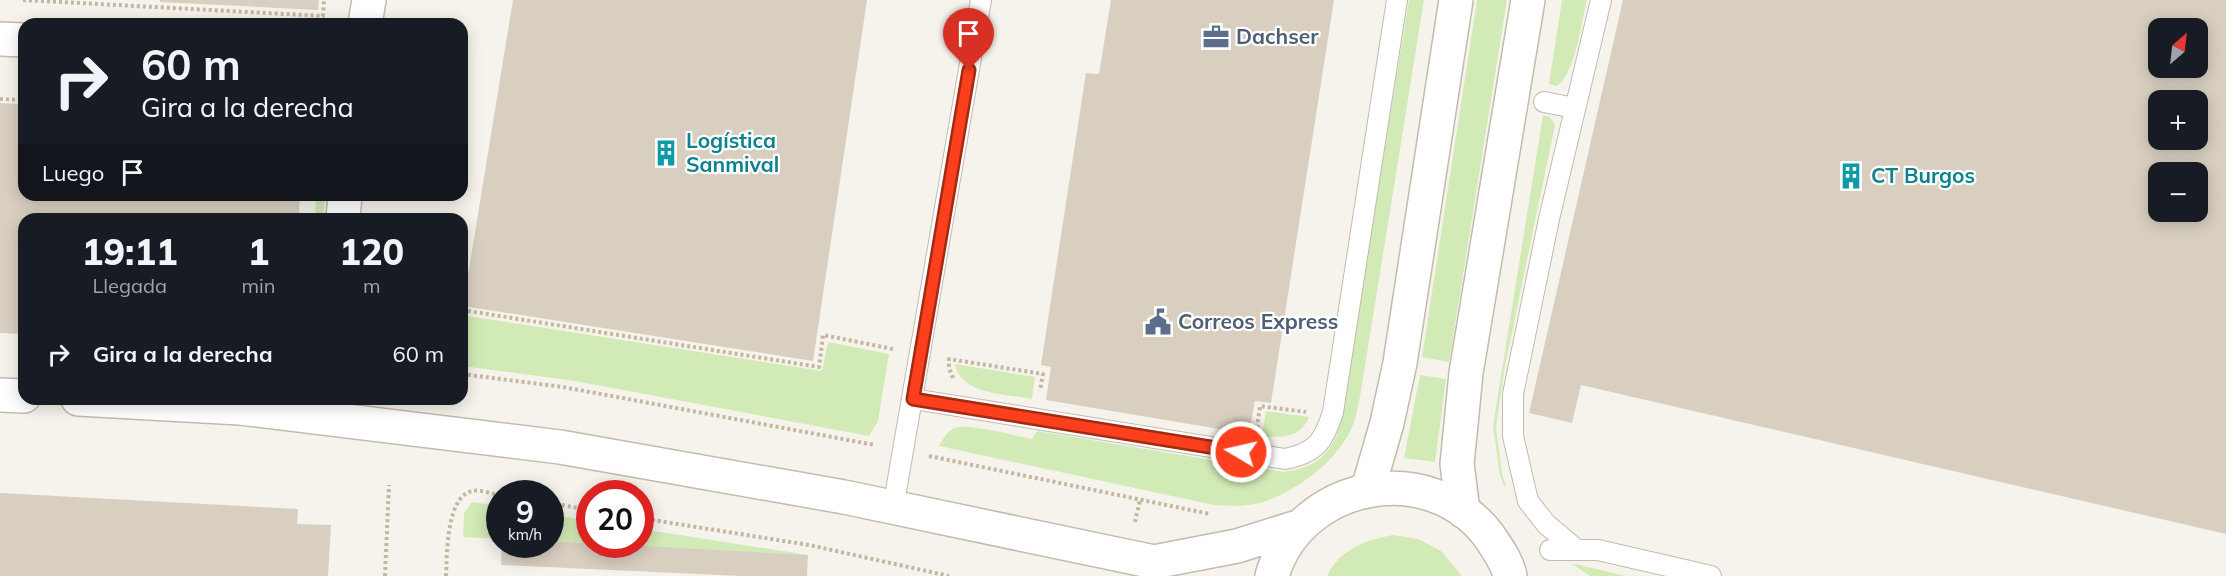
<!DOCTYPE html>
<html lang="es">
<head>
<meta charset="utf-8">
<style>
  :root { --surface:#171b24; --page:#242831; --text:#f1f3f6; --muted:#9ea1a6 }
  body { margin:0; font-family:Mulish,sans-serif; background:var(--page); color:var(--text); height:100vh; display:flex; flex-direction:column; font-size:22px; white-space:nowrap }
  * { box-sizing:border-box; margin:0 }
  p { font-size:20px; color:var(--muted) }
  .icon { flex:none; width:33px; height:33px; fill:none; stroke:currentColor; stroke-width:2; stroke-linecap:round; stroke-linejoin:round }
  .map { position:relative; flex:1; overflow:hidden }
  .panel { position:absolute; left:18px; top:213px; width:450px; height:192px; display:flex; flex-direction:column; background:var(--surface); border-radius:18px; box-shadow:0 3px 15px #0003 }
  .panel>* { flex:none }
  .banner { position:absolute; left:18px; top:18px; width:450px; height:183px; border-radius:18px; box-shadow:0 3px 15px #0003; background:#171b24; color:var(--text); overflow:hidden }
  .needle { width:39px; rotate:28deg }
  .controls { position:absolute; left:2148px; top:18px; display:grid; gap:12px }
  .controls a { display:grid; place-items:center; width:60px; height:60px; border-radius:12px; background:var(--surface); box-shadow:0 3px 15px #0003; font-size:30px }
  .speed { position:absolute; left:486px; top:480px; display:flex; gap:12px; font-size:30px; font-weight:700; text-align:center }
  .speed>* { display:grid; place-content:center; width:78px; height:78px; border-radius:50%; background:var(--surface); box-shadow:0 3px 15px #0003; line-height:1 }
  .speed small { font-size:15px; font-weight:400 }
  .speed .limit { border:9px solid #d22; background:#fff; color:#111 }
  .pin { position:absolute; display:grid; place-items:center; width:51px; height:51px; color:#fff; margin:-62px -26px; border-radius:50% 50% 50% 0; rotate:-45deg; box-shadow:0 0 6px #0007 }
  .pin .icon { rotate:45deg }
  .me { position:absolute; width:66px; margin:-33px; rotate:279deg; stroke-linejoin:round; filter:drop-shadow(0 0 4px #0008) }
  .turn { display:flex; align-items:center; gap:21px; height:126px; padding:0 24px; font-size:27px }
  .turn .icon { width:78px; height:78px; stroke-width:2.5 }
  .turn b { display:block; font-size:42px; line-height:51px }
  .then { display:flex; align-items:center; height:57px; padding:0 24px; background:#0003; gap:12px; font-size:22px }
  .eta { display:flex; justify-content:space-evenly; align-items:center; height:102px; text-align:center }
  .eta b { font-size:36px; font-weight:800; line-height:42px }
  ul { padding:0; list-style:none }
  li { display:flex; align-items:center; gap:18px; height:78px; padding:0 24px }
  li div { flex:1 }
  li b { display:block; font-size:22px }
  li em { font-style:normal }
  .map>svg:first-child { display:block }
  .green { fill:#d2eab5 }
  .building { fill:#d8cfc1; fill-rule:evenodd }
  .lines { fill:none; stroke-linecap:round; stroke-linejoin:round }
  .lane-casing { stroke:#c2bbae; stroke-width:22 }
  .street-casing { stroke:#c2bbae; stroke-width:36 }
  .path { stroke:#c4b79f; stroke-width:4; stroke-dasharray:3 3; stroke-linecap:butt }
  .lane { stroke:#fff; stroke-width:20 }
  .street { stroke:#fff; stroke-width:33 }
  .route-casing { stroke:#a42913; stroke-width:15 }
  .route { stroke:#fc3f1d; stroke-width:10 }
  .labels { text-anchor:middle; stroke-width:4.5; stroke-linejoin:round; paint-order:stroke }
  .service-label { font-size:21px; font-weight:bold; fill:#4e5e75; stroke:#fff; text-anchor:start }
  .culture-label { font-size:21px; font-weight:bold; fill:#0d838f; stroke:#fff; text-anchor:start }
</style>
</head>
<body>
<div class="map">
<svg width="2226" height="576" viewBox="0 0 2226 576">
  <rect width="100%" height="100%" fill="#f6f3ec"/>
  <path class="green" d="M 1409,0 L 1424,0 L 1361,391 C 1359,401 1357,413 1354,423 C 1340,458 1304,486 1269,500 C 1252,507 1232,506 1214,505 L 939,446 C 943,439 947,431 955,428 C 968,423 1016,436 1032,439 L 1037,431 L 1284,472 C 1314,467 1328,459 1339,429 Z
    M 1477,0 L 1507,0 L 1449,362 L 1422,357 Z
    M 1562,0 L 1587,0 C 1581,23 1576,72 1557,86 L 1549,84 Z
    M 1543,115 L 1550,117 L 1555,125 L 1505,366 L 1496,427 L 1502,475 L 1506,485 L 1504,486 L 1500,475 L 1493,426 Z
    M 316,195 L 325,195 L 323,219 L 315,219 Z
    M 462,315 L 822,371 L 828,342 L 889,354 L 878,421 L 869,436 L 575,381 L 462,366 Z
    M 955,364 L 1035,377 L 1032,399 C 1007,394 960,395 955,364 Z
    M 1420,375 L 1446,379 L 1435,462 L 1404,458 Z
    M 1266,411 L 1309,417 C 1301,438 1281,438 1262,436 Z
    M 472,502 L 499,506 L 499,539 L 463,537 L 464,513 Z
    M 550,514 L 589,521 L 589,543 L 551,541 Z
    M 641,529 L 808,555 L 609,545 L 640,544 Z
    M 1393,535 L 1418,539 L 1441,551 L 1462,576 L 1327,576 C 1340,549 1366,540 1393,535 Z
    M 1571,563 L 1626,576 L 1590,576 Z"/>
  <path class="building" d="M 160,0 L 319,0 L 318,10 L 160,2 Z
    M 513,0 L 867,0 L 813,361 L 463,306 Z
    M 1111,0 L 1334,0 L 1271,403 L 1255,401 L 1249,434 L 1046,400 L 1051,367 L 1041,365 L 1086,73 L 1099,74 Z
    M 1623,0 L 2226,0 L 2226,534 L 1581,385 L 1572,423 L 1529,413 ZM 2158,28 L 2198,28 L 2198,68 L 2158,68 ZM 2158,100 L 2198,100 L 2198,140 L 2158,140 ZM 2158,172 L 2198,172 L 2198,212 L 2158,212 Z
    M 0,103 L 24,104 L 24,195 L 300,195 L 299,219 L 24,219 L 24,334 L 0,333 Z
    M 0,493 L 298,509 L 297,524 L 331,525 L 328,576 L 0,576 Z
    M 550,541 L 808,555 L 807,576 L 741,576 L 501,565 L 502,544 L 550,544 Z"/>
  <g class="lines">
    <g class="lane-casing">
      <path id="lane" d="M 1544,102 L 1575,108
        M 913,399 L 1285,459 C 1316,453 1324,441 1333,412 L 1397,0
        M 893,508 L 981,0
        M 1550,550 L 1598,550 L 1711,576
        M 1577,550 L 1546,524 L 1528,501 L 1513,436 L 1513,394 L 1549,219 L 1601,0"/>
    </g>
    <g class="street-casing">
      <path id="street" d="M 365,24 L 369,0
        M 0,39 L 24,40
        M 343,219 L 345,195
        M 0,395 L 24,396
        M 78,399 L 240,408 L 560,447 L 844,497 L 1154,562 L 1237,546 L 1301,526
        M 1368,489 L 1387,423 L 1400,363 L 1456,0
        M 1463,511 L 1457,464 L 1466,373 L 1528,0
        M 1272,576 C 1299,482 1429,456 1489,536 C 1497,548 1507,561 1510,576"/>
    </g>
    <path class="path" d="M 23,0 L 323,16 L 324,0
      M 0,99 L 24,100
      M 462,310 L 819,367 L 823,335 L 893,349
      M 462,374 L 563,387 L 875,445
      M 953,378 L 949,368 L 949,359 L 1043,374 L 1040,391
      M 1257,428 L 1260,406 L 1306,412
      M 929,456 L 1210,514
      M 550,503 L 590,510
      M 640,518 L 809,545 L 949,576
      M 1135,522 L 1140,500
      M 385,576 L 389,485
      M 446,576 C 447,555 446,497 472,491 C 479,489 492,494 500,495"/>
    <use href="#lane" class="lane"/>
    <use href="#street" class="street"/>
  </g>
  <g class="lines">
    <g class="route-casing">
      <path id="route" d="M 969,70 L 913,399 L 1241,452"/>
    </g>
    <use href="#route" class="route"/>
  </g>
  <defs>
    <g id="office-bare" transform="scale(2.07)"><path d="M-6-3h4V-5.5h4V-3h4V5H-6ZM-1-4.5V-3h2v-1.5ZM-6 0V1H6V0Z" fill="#5c6f8a" stroke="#fff" stroke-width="2.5" paint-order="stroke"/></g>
    <g id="building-bare" transform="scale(2.07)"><path d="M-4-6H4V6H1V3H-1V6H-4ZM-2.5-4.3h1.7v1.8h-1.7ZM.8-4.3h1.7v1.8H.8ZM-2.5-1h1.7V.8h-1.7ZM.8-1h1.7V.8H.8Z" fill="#0f9aa8" stroke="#fff" stroke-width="2.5" paint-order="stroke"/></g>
    <g id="civic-bare" transform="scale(2.07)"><path d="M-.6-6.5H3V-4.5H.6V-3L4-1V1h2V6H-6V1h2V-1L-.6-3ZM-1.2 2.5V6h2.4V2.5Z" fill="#5c6f8a" stroke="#fff" stroke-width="2.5" paint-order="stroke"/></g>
  </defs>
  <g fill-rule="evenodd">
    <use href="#office-bare" x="1216" y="37"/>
    <use href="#building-bare" x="666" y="153"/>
    <use href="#building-bare" x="1851" y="176"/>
    <use href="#civic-bare" x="1158" y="322"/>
  </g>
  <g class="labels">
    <g class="service-label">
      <text x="1236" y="44">Dachser</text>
      <text x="1178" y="329">Correos Express</text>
    </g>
    <g class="culture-label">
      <text x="686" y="148">Logística<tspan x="686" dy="24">Sanmival</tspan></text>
      <text x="1871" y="183">CT Burgos</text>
    </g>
  </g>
</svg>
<div class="controls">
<a><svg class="needle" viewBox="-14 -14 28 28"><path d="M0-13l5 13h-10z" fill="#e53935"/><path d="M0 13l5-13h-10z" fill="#9ea1a6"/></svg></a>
<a>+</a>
<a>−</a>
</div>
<div class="speed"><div>9<small>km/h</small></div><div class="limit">20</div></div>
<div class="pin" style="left:969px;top:70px;background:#d93025"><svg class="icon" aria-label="arrive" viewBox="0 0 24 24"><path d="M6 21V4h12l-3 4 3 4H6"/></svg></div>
<svg class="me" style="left:1241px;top:452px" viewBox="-20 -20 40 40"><circle r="17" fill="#fc3f1d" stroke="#fff" stroke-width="3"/><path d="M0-11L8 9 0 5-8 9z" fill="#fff"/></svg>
<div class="banner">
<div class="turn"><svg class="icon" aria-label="right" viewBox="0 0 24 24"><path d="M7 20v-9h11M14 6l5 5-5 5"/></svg><div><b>60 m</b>Gira a la derecha</div></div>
<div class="then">Luego<svg class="icon" aria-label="arrive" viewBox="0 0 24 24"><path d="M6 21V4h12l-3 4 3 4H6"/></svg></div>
</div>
<section class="panel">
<div class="eta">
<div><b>19:11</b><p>Llegada</p></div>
<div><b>1</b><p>min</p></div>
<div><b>120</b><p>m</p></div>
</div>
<ul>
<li><svg class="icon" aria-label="right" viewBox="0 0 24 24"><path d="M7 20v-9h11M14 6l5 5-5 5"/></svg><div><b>Gira a la derecha</b></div><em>60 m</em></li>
</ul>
</section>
</div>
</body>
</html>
